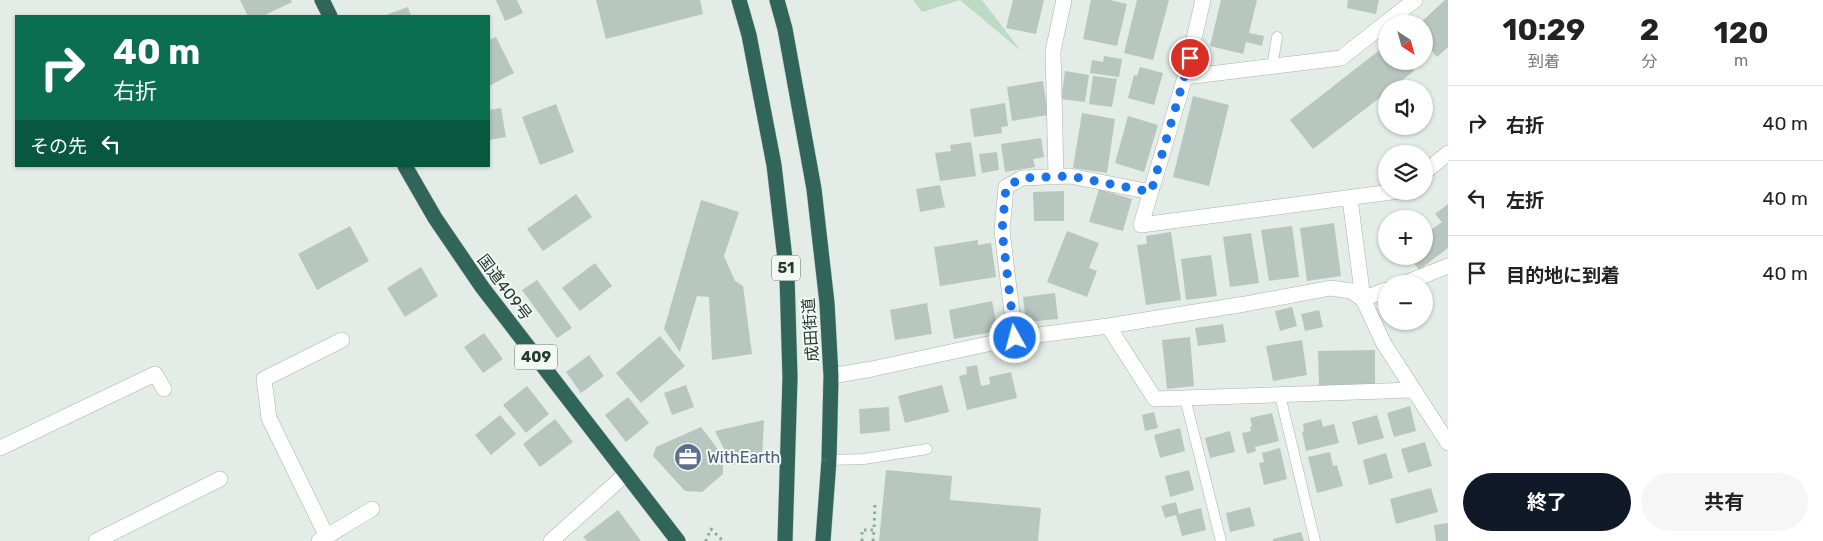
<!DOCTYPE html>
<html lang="ja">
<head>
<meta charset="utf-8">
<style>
  :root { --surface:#fff; --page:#f6f6f6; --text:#222; --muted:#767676; --line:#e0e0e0; --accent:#111827 }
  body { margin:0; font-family:Rubik,"Noto Sans JP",sans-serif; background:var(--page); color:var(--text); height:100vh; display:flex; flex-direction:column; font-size:19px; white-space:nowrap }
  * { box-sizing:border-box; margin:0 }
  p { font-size:16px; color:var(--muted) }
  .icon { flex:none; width:28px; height:28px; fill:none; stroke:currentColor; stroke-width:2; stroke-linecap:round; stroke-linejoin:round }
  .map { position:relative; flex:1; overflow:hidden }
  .side { display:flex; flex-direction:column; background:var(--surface); width:375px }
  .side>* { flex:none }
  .guide { position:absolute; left:15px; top:15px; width:475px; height:152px; border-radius:0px; box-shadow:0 1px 4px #0004; background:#0b6e4f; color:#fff; overflow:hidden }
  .needle { width:32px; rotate:144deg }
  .fabs { position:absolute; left:1378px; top:15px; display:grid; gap:10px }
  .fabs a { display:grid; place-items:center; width:55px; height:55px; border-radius:50%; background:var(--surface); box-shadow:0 1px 4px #0004; font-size:25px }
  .pin { position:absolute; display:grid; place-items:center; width:42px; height:42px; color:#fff; margin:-21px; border:2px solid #fff; border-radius:50%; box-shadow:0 1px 5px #0007 }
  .me { position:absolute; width:55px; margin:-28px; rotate:353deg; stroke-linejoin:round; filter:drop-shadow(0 0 4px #0008) }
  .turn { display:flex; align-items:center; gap:18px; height:105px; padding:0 15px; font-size:22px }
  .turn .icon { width:65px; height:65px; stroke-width:2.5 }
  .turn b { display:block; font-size:35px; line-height:42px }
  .then { display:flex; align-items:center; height:48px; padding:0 15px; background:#0003; gap:10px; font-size:19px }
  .eta { display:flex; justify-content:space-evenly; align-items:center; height:85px; text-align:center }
  .eta b { font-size:30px; font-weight:700; line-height:35px }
  .primary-button { display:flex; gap:10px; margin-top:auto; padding:10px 15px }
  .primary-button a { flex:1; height:58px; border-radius:30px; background:var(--accent); color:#fff; font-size:20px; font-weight:700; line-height:58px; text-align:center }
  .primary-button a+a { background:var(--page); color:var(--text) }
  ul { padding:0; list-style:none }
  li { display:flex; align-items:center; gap:15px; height:75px; padding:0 15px; border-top:1px solid var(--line) }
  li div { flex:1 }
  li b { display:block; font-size:19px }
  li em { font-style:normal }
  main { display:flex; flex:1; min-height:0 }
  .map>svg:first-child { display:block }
  .green { fill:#bddbc4 }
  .building { fill:#b8c6c0 }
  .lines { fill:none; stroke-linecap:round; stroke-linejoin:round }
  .lane-casing { stroke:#a6b3ae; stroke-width:11 }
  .street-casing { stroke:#a6b3ae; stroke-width:16 }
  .highway-casing { stroke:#c2c8c6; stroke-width:16 }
  .path { stroke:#86ad9f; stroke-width:3; stroke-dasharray:2.5 4; stroke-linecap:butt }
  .lane { stroke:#fff; stroke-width:10 }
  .street { stroke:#fff; stroke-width:15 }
  .highway { stroke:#326559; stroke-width:15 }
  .route { stroke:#1a73e8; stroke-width:9; stroke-dasharray:0 16.2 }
  .labels { text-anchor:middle; stroke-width:4; stroke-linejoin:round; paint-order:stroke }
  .shield { fill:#f3f8f5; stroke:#62746e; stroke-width:1 }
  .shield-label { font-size:15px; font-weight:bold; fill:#243b34 }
  .street-label { font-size:16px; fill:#243b34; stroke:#f3f8f5 }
  .service-label { font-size:16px; fill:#4e5e75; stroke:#f3f8f5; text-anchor:start }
</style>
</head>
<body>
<main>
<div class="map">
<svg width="1448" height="541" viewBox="0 0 1448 541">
  <rect width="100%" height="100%" fill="#e3ece7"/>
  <path class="green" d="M 913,0 L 982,0 L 1021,51 L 960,0 L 922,12 Z"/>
  <path class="building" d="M 240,0 L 291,0 L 292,2 L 263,16 L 248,16 Z
    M 496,0 L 517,0 L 523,13 L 505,21 Z
    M 596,0 L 700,0 L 703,14 L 606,39 Z
    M 1013,0 L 1044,0 L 1036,34 L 1006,28 Z
    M 1091,0 L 1110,0 L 1127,4 L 1117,46 L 1083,39 Z
    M 1137,0 L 1169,0 L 1153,60 L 1124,53 Z
    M 1221,0 L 1257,0 L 1249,33 L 1264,36 L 1262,46 L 1246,42 L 1243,54 L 1210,46 Z
    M 1348,0 L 1379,0 L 1376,14 L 1347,8 Z
    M 1445,0 L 1448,0 L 1448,47 L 1437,57 L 1424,42 L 1424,24 L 1419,24 Z
    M 408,7 L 411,16 L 383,16 Z
    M 496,37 L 514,73 L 489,86 L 489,40 Z
    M 1386,45 L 1386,61 L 1406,61 L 1414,71 L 1391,89 L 1386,89 L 1386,93 L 1313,149 L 1290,120 Z
    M 1104,56 L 1122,59 L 1119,77 L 1090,73 L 1092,60 L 1103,62 Z
    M 1140,67 L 1163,73 L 1154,105 L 1128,98 L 1134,75 L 1137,76 Z
    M 1065,71 L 1089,75 L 1085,102 L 1061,99 Z
    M 1093,76 L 1117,79 L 1112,107 L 1089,104 Z
    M 1043,81 L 1048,115 L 1012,121 L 1007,87 Z
    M 1193,96 L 1229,105 L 1209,186 L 1173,177 Z
    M 1005,103 L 1008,126 L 1001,127 L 1002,133 L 974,137 L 970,109 Z
    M 556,104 L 574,152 L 540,165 L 522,117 Z
    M 501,108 L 506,137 L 489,140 L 489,110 Z
    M 1082,113 L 1115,119 L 1107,173 L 1073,168 Z
    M 1128,116 L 1158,125 L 1144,172 L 1115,163 Z
    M 1041,138 L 1044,157 L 1033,159 L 1035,167 L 1005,172 L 1001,144 Z
    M 971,142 L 976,176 L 940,181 L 935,153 L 951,151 L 950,145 Z
    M 997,152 L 999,170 L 982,173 L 979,154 Z
    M 940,185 L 945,207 L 920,212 L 916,189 Z
    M 1099,189 L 1132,199 L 1123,231 L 1089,222 Z
    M 1064,191 L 1064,221 L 1034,221 L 1033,192 Z
    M 576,194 L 592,217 L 543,251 L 527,229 Z
    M 701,200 L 739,212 L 724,256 L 735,281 L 743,286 L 752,354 L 712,360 L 709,297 L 697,296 L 680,352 L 664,329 Z
    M 1448,204 L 1448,248 L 1419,270 L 1409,256 L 1424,256 L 1424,235 L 1442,222 L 1435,214 Z
    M 1334,223 L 1341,276 L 1307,281 L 1300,228 Z
    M 350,226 L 369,261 L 317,290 L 298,254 Z
    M 1292,226 L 1299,277 L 1269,281 L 1261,230 Z
    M 1067,231 L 1099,243 L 1089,268 L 1097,271 L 1087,297 L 1047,282 Z
    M 1171,232 L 1181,300 L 1146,305 L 1137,245 L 1147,244 L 1146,236 Z
    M 1251,233 L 1259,283 L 1230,287 L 1223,237 Z
    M 978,240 L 978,245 L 991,243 L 996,277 L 940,286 L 934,247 Z
    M 1211,255 L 1217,296 L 1186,300 L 1181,259 Z
    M 595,263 L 612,286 L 580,311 L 562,288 Z
    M 421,267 L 438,296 L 405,317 L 387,288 Z
    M 537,280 L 572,328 L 557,338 L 522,290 Z
    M 1055,293 L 1058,319 L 1026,322 L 1023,297 Z
    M 992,301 L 998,331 L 954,339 L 949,310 Z
    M 927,303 L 932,334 L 895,340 L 890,310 Z
    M 1292,307 L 1297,326 L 1280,331 L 1275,311 Z
    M 1319,310 L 1323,327 L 1305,331 L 1301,314 Z
    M 1223,324 L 1226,342 L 1198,346 L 1195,328 Z
    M 484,333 L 503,359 L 483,373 L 464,347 Z
    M 660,336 L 685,366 L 641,403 L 616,373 Z
    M 1190,337 L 1194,386 L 1167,389 L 1162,340 Z
    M 1302,340 L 1307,375 L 1273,381 L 1266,346 Z
    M 1375,350 L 1375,385 L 1319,386 L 1318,351 Z
    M 589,355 L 604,376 L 581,393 L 566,372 Z
    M 977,365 L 981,386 L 990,384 L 989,377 L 1011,372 L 1017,398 L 967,410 L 959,376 L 967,374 L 966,367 Z
    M 686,385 L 694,407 L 672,415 L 664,393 Z
    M 942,385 L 949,412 L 905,423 L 898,396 Z
    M 527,386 L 549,414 L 526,433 L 503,405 Z
    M 628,397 L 649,423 L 626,442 L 605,415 Z
    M 1410,406 L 1416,431 L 1394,437 L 1387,413 Z
    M 889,407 L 890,431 L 860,434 L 859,409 Z
    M 1154,412 L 1158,428 L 1145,431 L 1142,415 Z
    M 1272,413 L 1279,441 L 1255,447 L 1256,451 L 1247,454 L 1242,433 L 1251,431 L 1250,427 L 1252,426 L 1250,418 Z
    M 500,415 L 516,434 L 491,455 L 475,435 Z
    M 1377,415 L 1384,438 L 1358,445 L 1352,422 Z
    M 555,419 L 573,442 L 540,467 L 523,444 Z
    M 1321,419 L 1323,427 L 1334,424 L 1339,443 L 1306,451 L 1302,432 L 1304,431 L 1303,424 Z
    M 764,420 L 762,459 L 732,465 L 715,431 Z
    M 701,427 L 723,456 L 723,474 L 702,492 L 685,491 L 653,456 L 656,447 Z
    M 1180,428 L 1185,451 L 1160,458 L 1154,435 Z
    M 1230,431 L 1235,452 L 1210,458 L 1205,438 Z
    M 1425,442 L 1432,466 L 1408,473 L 1401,449 Z
    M 1280,448 L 1287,479 L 1264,485 L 1259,463 L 1264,462 L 1262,453 Z
    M 1330,452 L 1333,466 L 1337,465 L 1343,486 L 1317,493 L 1308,457 Z
    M 1386,453 L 1393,478 L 1369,485 L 1363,460 Z
    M 886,470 L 952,476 L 950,500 L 1041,508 L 1038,541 L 879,541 Z
    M 1189,470 L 1194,490 L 1170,497 L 1165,476 Z
    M 1431,488 L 1438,512 L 1396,524 L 1390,499 Z
    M 1176,502 L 1179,514 L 1201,508 L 1206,530 L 1182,536 L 1176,515 L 1165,518 L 1161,506 Z
    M 1250,507 L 1255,526 L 1230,532 L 1226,513 Z
    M 618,510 L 641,541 L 587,541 L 583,537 Z
    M 1448,523 L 1448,541 L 1436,541 L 1434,525 Z
    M 1301,532 L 1304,541 L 1273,541 L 1273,539 Z"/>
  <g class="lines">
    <g class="lane-casing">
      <path id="lane" d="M 1272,67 L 1277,37
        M 1280,395 L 1315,541
        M 1185,398 L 1221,541
        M 829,460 L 864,459 L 927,449"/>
    </g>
    <g class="street-casing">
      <path id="street" d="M 1203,0 L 1185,77 L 1141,225 L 1399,191
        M 1185,77 L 1341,58 L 1415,0
        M 1424,173 L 1448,153
        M 1056,176 L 1053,51 L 1064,0
        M 1350,199 L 1363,299 L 1384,344 L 1448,443
        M 1403,284 L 1448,266
        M 1108,326 L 1155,399 L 1413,390
        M 1015,338 L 1002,231 L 1006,187 L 1022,178 L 1070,176 L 1151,192
        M 831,376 L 872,369 L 1015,338 L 1108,326 L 1245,304 L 1331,288 L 1351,291 L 1363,299 L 1386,290
        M 0,448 L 155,374 L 164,389
        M 327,537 L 269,418 L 264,379 L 342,340
        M 96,541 L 220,479
        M 319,541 L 372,509
        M 551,541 L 626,474"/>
    </g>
    <g class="highway-casing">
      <path id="highway" d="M 322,0 L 330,16
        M 739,0 L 749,35 L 774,165 L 787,276 L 790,378 L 785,541
        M 777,0 L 785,29 L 814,189 L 827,303 L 831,376 L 829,460 L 823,541
        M 405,166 L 435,218 L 482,287 L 678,541"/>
    </g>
    <path class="path" d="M 707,541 L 706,540 L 711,529 L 723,541
      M 862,541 L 862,530 L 874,530 L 875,501
      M 873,541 L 874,530"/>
    <use href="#lane" class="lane"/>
    <use href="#street" class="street"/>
    <use href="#highway" class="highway"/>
  </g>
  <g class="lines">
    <path class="route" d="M 1015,338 L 1002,231 L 1006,187 L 1022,178 L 1070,176 L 1151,192 L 1190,58"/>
  </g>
  <defs>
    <g id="office-disc" transform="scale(1.4375)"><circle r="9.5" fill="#5c6f8a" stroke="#f3f8f5"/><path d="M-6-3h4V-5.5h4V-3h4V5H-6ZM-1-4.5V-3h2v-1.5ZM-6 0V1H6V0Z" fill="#fff"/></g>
  </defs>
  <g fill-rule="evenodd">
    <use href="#office-disc" x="688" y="457"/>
  </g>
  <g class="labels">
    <g class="shield">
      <rect x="772" y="255.5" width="28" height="25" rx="4"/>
      <rect x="515" y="344.5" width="42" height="25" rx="4"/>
    </g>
    <g class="shield-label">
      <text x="786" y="273">51</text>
      <text x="536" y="362">409</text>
    </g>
    <g class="street-label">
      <text transform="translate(505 287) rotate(53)" y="6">国道409号</text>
      <text transform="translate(810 330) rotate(-94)" y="6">成田街道</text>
    </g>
    <g class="service-label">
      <text x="707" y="463">WithEarth</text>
    </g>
  </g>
</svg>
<div class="fabs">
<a><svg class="needle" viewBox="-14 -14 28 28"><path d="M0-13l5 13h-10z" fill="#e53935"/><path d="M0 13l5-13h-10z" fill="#767676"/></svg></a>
<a><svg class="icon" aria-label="sound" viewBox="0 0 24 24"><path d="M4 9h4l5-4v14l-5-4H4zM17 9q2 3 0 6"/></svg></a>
<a><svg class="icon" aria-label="layers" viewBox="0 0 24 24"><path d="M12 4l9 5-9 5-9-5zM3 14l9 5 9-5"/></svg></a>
<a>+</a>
<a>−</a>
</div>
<div class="pin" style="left:1190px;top:58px;background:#d93025"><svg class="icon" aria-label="arrive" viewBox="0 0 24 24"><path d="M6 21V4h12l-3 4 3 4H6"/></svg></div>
<svg class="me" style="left:1015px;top:338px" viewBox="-20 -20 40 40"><circle r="17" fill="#1a73e8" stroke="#fff" stroke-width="3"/><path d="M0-11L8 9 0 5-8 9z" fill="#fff"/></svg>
<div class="guide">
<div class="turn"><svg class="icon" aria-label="right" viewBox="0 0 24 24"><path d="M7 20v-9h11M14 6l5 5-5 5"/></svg><div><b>40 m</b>右折</div></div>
<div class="then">その先<svg class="icon" aria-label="left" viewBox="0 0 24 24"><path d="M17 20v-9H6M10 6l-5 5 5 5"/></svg></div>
</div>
</div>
<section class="side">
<div class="eta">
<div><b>10:29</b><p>到着</p></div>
<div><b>2</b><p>分</p></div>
<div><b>120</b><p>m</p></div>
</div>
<ul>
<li><svg class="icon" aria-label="right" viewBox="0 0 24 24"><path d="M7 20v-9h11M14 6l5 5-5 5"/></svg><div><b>右折</b></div><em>40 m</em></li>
<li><svg class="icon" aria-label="left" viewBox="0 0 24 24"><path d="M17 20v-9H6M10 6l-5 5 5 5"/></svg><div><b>左折</b></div><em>40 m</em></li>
<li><svg class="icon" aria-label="arrive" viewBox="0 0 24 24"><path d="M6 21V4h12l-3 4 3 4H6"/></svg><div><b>目的地に到着</b></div><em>40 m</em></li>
</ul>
<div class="primary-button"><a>終了</a><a>共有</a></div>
</section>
</main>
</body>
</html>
